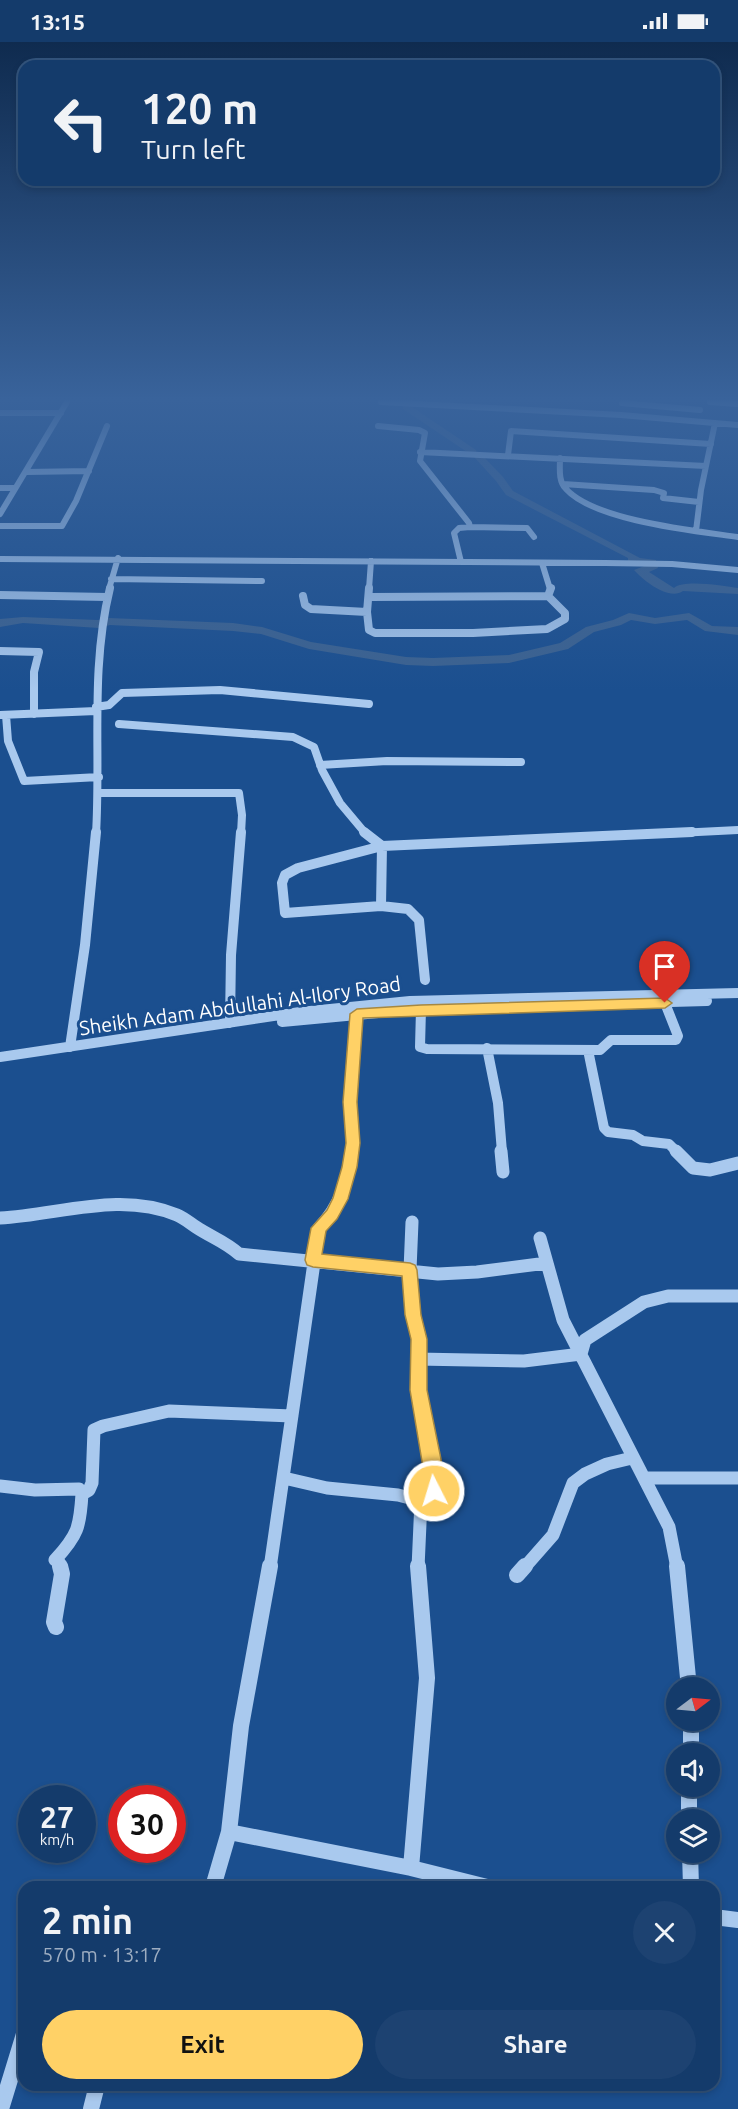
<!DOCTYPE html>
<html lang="en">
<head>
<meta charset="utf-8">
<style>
  :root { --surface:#143b6b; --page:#1d4271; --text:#f1f3f6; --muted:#9dadc1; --line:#33557e; --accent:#ffd166 }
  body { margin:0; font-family:Ubuntu,sans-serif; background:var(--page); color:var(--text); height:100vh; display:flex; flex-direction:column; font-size:22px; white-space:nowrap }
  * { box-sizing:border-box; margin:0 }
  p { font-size:20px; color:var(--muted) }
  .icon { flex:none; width:33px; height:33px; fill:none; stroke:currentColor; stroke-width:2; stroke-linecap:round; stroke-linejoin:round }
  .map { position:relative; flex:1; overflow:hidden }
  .details { position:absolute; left:18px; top:1839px; width:702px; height:210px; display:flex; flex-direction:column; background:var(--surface); border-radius:18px; box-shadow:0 3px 9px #0003,0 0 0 2px var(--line) }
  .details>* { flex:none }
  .hud { position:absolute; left:18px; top:18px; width:702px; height:126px; border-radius:18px; box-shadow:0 3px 9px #0003,0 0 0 2px var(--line); background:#143b6b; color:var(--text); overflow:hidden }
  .needle { width:39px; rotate:74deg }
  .controls { position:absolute; left:666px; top:1635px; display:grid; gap:12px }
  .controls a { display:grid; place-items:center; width:54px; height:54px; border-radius:50%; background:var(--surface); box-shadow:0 3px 9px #0003,0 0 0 2px var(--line); font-size:30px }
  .speed { position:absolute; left:18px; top:1743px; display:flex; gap:12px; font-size:30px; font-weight:700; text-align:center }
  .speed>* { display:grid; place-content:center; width:78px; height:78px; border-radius:50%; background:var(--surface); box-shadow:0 3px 9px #0003,0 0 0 2px var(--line); line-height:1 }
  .speed small { font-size:15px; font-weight:400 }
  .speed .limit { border:9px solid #d22; background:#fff; color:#111 }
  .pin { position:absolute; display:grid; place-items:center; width:51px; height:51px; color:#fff; margin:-62px -26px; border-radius:50% 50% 50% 0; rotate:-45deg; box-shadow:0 0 6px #0007 }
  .pin .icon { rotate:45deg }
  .me { position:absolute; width:66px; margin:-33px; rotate:355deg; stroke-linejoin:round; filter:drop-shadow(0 0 4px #0008) }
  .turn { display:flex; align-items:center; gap:21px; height:126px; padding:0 24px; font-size:27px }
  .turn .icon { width:78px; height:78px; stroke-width:2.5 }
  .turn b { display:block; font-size:42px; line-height:51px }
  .round { display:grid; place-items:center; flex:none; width:63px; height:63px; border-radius:32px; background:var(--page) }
  .summary { display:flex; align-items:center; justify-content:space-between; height:102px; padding:0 24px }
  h1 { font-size:36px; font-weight:700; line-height:45px }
  .action { display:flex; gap:12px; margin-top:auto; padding:12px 24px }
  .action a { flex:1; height:69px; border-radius:36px; background:var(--accent); color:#111; font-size:24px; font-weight:700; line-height:69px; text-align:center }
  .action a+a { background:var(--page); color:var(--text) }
  .status { display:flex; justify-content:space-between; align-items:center; height:42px; padding:0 30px; background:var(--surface); direction:ltr }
  .status svg { height:16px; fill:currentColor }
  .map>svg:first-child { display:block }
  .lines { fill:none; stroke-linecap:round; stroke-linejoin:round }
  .river { fill:#3c6290; fill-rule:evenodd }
  .minor-far4 { stroke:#a9c9ee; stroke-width:6 }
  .minor-far3 { stroke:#a9c9ee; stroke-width:8 }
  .minor-far2 { stroke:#a9c9ee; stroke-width:10 }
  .minor-far1 { stroke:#a9c9ee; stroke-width:13 }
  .minor { stroke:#a9c9ee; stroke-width:16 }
  .route { fill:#ffd166; stroke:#a68842; stroke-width:1.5 }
  .labels { text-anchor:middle; stroke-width:6; stroke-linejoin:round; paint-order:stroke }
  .street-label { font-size:20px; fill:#fff; stroke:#1b4f8f }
</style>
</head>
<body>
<div class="status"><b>13:15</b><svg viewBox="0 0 49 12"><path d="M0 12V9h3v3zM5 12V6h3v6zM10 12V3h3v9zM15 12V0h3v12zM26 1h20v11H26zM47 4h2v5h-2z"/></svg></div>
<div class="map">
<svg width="738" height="2067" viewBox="0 0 738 2067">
  <rect width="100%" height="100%" fill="#1b4f8f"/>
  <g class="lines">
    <path class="river" d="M 403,363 L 409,363 L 476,408 L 477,412 L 481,412 L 503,435 L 513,449 L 640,516 L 656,518 L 658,526 L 649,530 L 674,546 C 684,537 724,544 738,546 L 738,552 L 683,549 C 669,559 644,539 634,528 L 647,523 L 628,520 L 628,516 L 506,453 L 496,439 L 475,416 L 474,412 L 470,412 L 403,367 Z
      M 629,571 L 655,576 L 689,571 L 712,584 L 738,585 L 738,593 L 705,589 L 687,578 L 655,582 L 631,578 L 621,583 L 594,590 L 568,607 L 509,621 L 433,624 L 406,623 L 309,607 L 261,592 L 233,589 L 110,583 L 99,586 L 23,581 L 0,585 L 0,577 L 23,575 L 98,578 L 109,576 L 233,581 L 262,585 L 311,600 L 406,615 L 433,616 L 509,613 L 560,601 L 586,585 L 613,578 Z"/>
    <path class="minor-far4" d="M 381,360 L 621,373 L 738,383
      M 710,360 L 738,362
      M 622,361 L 700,368
      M 0,371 L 61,371
      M 378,384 L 419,388 L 425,391 L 420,419 L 469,481 L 470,485 L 459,486 L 454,491 L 461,520
      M 420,410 L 706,424
      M 508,413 L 511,389 L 711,402
      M 560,416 C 560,426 558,439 566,447 C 595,479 696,489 738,495
      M 26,430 L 89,429
      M 563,442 L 654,448 L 664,451 L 663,456 L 699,460
      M 0,446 L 15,446
      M 0,472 L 67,360
      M 0,484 L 62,484 L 76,459 L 107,384
      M 470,485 L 527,486 L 534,495
      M 696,489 L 701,448 L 715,381
      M 0,517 L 605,521 L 672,522 L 738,528
      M 542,521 L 550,547
      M 111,537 L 262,539
      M 109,547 L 118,516
      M 369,547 L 371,519"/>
    <path class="minor-far3" d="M 369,546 L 367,570 L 369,588 L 375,591 L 473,591 L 547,587 L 565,577 L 565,571 L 548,554 L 370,555
      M 0,553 L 107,555
      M 303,554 L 305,563 L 311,567 L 367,570
      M 548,554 L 551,546
      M 0,609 L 39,610 L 34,630 L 34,672
      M 96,665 L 109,663 L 122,651 L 220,648 L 369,662
      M 0,673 L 96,669
      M 6,673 L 8,699 L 24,739 L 99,735
      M 119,682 L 293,695 L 314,705 L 322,728 L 340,761 L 366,792
      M 320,723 L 387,719 L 521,720
      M 98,751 L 239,751 L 242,773 L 241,792
      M 96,792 C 101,709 90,627 110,546
      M 658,792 L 738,788"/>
    <path class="minor-far2" d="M 364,790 L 382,804
      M 382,804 L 381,864 L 408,867 L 419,878 L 425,938
      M 381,864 L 285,871 L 282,841 L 285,833 L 298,826 L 382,804 L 692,790
      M 421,967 L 420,1005 L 427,1007 L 600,1008 L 611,998 L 676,998 L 678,994 L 665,961
      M 282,980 L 421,967 L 707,959
      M 230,981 L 231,913 L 241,790
      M 70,1005 L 85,903 L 96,790
      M 487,1006 L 498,1061 L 502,1110
      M 588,1008 L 604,1086 L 608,1090 L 633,1093 L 643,1099 L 669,1102 L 677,1110
      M 0,1015 L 300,970 L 410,959 L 738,951
      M 352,1110 L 350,1060 L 357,972"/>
    <path class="minor-far1" d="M 501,1109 L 503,1130
      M 676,1109 L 693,1126 L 710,1128 L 738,1121
      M 0,1176 C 59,1173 120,1149 177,1173 C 184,1176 190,1181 196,1185 C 211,1195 226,1200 239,1212 L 438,1232 L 477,1230 L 547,1221
      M 540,1196 L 563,1278 L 669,1485 L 677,1526
      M 417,1317 L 524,1319 L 581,1312 L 585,1298 L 644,1260 L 668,1254 L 738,1254
      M 284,1436 L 327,1446 L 398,1453 L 421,1459 L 434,1449 L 432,1417 L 419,1348 L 419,1297 L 413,1273 L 410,1228 L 412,1180
      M 644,1436 L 738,1436
      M 0,1444 L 35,1448 L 79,1447 L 82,1452
      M 82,1452 L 89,1448 L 92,1441 L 94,1388 L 103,1384 L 169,1369 L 292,1374
      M 60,1526 L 59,1520 L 55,1518 C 78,1493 80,1485 82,1452
      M 270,1526 L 319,1186 C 340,1165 348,1138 352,1109
      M 418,1526 L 421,1459
      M 524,1526 L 553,1493 L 573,1441 L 585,1432 L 607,1422 L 632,1416"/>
    <path class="minor" d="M 677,1524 L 689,1646
      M 517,1533 L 525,1524
      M 56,1585 L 54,1580 L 62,1532 L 60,1524
      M 691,1678 L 691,1712
      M 689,1744 L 689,1778
      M 229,1790 L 411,1826 L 487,1845
      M 690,1810 L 691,1845
      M 411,1826 L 427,1636 L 418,1524
      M 213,1845 L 229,1790 L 241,1684 L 270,1524
      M 714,1875 L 738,1878
      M 1,2067 L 24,1992
      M 91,2067 L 97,2043"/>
  </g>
  <linearGradient id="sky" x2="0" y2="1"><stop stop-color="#0f2b4f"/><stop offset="0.55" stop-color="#39639b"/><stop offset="1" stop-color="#39639b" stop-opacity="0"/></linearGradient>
  <rect width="738" height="649" fill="url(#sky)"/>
  <path class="route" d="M 665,956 L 672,961 L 665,966 L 363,976 L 357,1060 L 360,1101 L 357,1125 L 348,1157 L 337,1177 L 326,1189 L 322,1212 L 410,1221 L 415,1223 L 417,1228 L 421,1273 L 427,1297 L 427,1348 L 441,1417 L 443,1449 L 441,1455 L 434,1458 L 428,1455 L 410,1348 L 411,1297 L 405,1273 L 402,1234 L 313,1225 L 307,1223 L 305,1218 L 311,1186 L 327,1168 L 333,1156 L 342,1125 L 346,1101 L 343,1060 L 350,972 L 357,967 L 421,963 Z"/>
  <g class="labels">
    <g class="street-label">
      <text transform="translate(240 964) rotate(-8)" y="7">Sheikh Adam Abdullahi Al-Ilory Road</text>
    </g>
  </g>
</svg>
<div class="controls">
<a><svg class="needle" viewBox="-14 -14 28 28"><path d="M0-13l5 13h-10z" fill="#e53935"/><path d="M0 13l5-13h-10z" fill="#9dadc1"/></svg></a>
<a><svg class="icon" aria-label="sound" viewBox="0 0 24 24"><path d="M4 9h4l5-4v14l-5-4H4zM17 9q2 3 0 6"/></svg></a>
<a><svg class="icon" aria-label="layers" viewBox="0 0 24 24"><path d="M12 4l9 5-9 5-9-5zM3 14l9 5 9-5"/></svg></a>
</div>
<div class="speed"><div>27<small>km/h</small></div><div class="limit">30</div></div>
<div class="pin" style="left:665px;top:961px;background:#d93025"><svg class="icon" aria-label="arrive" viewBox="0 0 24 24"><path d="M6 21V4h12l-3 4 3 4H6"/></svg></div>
<svg class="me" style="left:434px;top:1449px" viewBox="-20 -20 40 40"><circle r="17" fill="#ffd166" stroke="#fff" stroke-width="3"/><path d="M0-11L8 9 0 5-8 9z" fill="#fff"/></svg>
<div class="hud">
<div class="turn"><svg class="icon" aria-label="left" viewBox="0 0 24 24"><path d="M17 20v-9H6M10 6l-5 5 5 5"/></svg><div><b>120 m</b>Turn left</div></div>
</div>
<section class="details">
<div class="summary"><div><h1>2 min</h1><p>570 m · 13:17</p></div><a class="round"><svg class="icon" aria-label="close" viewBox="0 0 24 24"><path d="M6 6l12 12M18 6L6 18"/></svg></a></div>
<div class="action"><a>Exit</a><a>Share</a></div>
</section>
</div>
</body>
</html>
